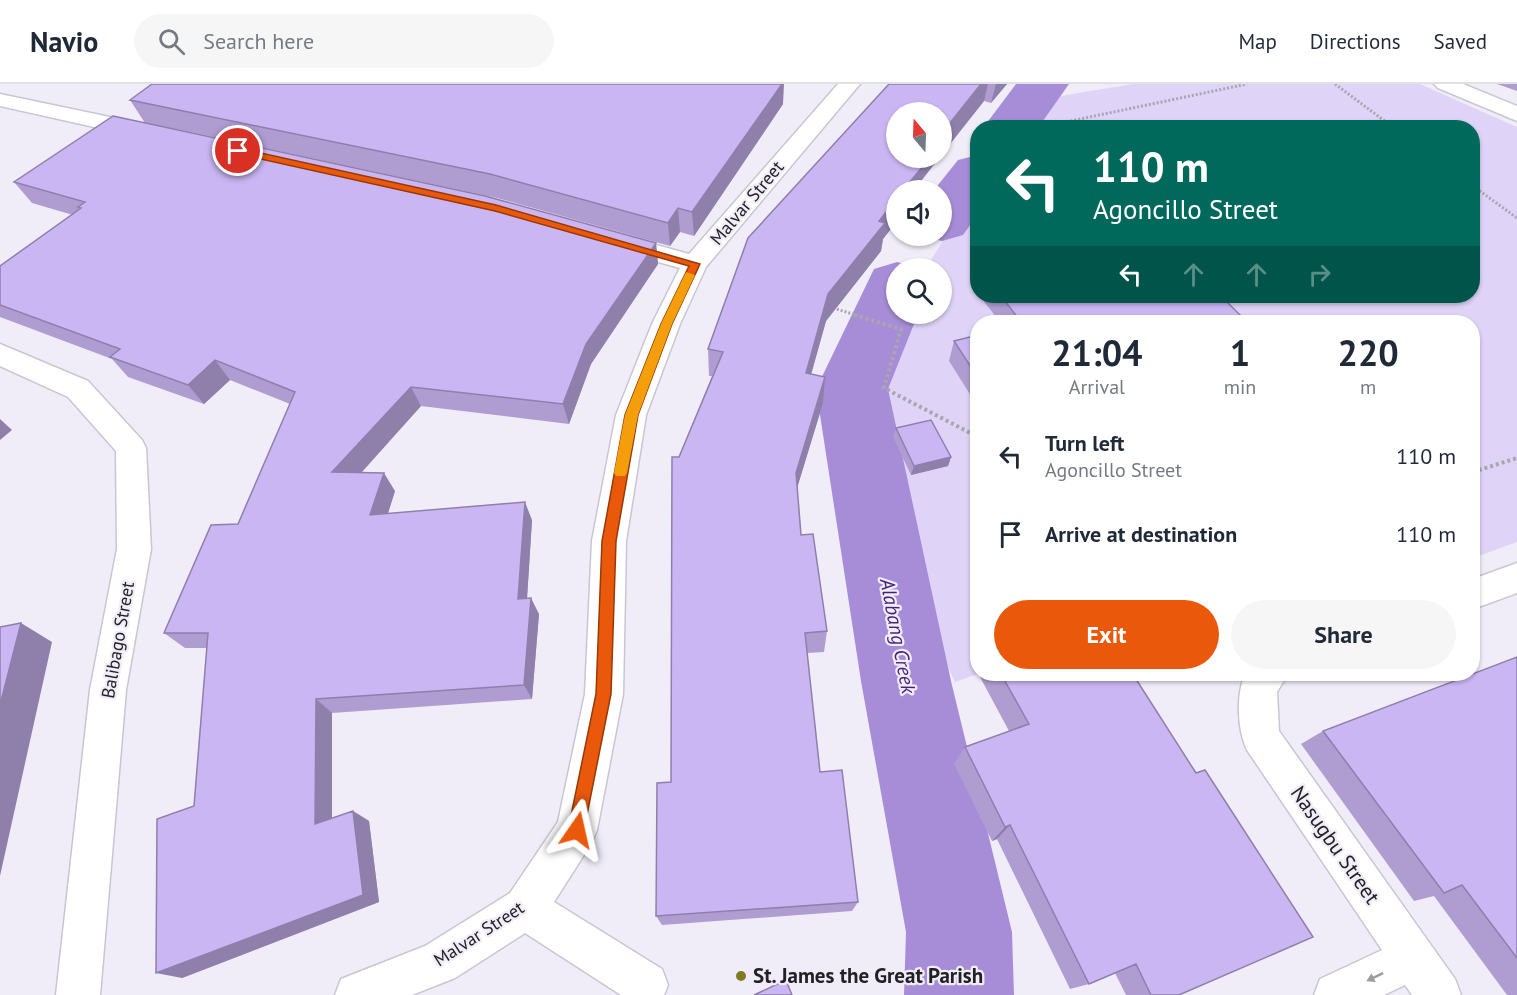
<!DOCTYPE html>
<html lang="en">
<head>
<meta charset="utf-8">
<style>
  :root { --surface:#fff; --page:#f6f6f7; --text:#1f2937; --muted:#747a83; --line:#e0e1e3; --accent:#ea580c }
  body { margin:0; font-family:"PT Sans",sans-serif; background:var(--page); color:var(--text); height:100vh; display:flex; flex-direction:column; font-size:22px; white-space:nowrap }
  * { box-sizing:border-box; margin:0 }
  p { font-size:20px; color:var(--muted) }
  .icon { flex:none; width:33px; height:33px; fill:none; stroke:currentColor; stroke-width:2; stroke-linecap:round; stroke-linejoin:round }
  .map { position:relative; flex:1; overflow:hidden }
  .sheet { position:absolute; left:970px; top:231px; width:510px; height:366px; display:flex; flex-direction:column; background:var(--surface); border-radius:24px; box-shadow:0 2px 4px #0004 }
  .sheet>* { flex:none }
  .hud { position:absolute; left:970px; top:36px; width:510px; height:183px; border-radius:24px; box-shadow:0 2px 4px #0004; background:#00695c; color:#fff; overflow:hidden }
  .needle { width:39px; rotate:341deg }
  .buttons { position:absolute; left:886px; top:18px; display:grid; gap:12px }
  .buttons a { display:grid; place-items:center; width:66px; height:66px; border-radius:50%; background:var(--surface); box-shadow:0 2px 4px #0004; font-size:30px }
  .pin { position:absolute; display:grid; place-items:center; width:51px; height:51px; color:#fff; margin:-26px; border:3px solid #fff; border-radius:50%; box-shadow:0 2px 6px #0007 }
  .me { position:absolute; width:66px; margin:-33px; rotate:11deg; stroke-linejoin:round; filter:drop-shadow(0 0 4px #0008) }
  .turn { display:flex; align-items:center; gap:21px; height:126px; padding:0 24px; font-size:27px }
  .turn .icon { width:78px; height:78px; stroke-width:2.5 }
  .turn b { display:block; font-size:42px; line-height:51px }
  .lanes { display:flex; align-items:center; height:57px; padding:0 24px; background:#0003; justify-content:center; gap:30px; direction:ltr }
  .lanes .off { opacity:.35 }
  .eta { display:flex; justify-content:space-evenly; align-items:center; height:102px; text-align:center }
  .eta b { font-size:36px; font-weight:600; line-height:42px }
  .button { display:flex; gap:12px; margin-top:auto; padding:12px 24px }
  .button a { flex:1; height:69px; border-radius:36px; background:var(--accent); color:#fff; font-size:24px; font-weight:600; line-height:69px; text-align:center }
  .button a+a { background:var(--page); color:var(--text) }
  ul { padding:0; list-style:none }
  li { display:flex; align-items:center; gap:18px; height:78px; padding:0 24px }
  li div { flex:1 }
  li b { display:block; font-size:22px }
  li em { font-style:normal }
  header { display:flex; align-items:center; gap:36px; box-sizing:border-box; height:84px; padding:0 30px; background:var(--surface); border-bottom:2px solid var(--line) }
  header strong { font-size:28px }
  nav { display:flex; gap:33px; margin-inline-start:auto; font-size:21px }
  .search { width:420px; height:54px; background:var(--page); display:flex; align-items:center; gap:15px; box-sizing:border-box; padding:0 21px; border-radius:33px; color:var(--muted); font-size:22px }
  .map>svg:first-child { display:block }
  .green { fill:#dfd4f7 }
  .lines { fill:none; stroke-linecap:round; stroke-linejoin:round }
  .river { fill:#a78dd7; fill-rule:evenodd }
  .minor-casing { stroke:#c9c6d1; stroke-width:3 }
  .path-far1 { stroke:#a8a6ae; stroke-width:3; stroke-dasharray:2 2; stroke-linecap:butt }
  .path { stroke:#a8a6ae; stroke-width:4; stroke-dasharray:3 3; stroke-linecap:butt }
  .minor { fill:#fff; fill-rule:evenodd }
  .wall { fill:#af9dd2 }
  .shaded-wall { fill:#8e7fab }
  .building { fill:#cbb6f4; stroke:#8e7fab; stroke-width:1.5 }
  .oneway { fill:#9c9b9d }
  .route { fill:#ea580c; stroke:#983908; stroke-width:1.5 }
  .slow { fill:#f59e0b }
  .poi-dot { fill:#7e7c23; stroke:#f0edf8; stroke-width:2 }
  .labels { text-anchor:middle; stroke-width:4.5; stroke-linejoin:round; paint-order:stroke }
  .street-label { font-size:18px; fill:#222125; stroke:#f0edf8 }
  .water-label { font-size:20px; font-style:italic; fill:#461f76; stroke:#f0edf8 }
  .near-street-label { font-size:21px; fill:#222125; stroke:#f0edf8 }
  .near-poi-label { font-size:21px; font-weight:bold; fill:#222125; stroke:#f0edf8; text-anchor:start }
</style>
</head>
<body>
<header>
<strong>Navio</strong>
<div class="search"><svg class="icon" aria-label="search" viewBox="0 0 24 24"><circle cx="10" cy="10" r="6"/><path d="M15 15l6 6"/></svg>Search here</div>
<nav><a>Map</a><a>Directions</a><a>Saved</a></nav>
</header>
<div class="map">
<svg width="1517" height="911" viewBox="0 0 1517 911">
  <rect width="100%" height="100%" fill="#f0edf8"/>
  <path class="green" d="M 1133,0 L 1420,0 L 1517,43 L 1517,458 L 1473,474 L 1473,238 L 978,238 L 978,590 L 955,598 L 876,431 L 852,305 L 898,230 L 942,230 L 942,184 L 926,184 L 978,101 L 978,212 L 1473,212 L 1473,44 L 1013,43 L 1030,17 Z"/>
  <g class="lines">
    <path class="river" d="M 1016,0 L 1069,0 L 1038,44 L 983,44 Z
      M 978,71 L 978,130 L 963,151 L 942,157 L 921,152 L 942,152 L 942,106 L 934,106 L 958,76 Z
      M 897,178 L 919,184 L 897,184 L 897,230 L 918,230 L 888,305 L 951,597 L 1012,848 L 1014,911 L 904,911 L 906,848 L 861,597 L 816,305 L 874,185 Z"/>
    <g class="minor-casing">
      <path id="minor" d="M 838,0 L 860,0 L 706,183 L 680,240 L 646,331 L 626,457 L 623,610 L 597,746 L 591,760 L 554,818 L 662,885 L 668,901 L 664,911 L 621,911 L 525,849 L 455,894 L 412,911 L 335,911 L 341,895 L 425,862 L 510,809 L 558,738 L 585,610 L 592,457 L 616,331 L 652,240 L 680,184 L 604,163 L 600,157 L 604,151 L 613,149 L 689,170 Z
        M 1434,0 L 1463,0 L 1517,22 L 1517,37 L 1438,4 Z
        M 0,10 L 148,41 L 156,43 L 159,48 L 156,53 L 148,55 L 0,22 Z
        M 0,260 L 88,297 L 142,356 L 146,364 L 151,465 L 126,606 L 100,911 L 56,911 L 90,606 L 117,465 L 116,367 L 68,313 L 0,282 Z
        M 1517,479 L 1517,509 L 1473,525 L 1473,495 Z
        M 1245,590 L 1288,590 L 1277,608 L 1279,647 L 1455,895 L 1461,911 L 1412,911 L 1405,901 L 1384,911 L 1314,911 L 1320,895 L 1382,866 L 1247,666 C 1237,645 1236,611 1245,590 Z"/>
    </g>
    <path class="path-far1" d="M 1335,0 L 1394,44
      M 1047,42 L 1247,0
      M 1473,102 L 1517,134
      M 833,224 L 859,232"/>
    <path class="path" d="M 854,231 L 901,245 L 884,304 L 978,353
      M 1473,388 L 1517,374"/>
    <use href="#minor" class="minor"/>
  </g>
  <path class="wall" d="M 889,0 L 1007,0 L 991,19 L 984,17 L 921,97 L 897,106 L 897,137 L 883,155 L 881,167 L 826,237 L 811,290 L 823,319 L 797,404 L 801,451 L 827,547 L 824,568 L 807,569 L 820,688 L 858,818 L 852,827 L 662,841 L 656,832 L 671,698 L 679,373 L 712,292 L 709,292 L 708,265 Z
    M 1497,0 L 1517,0 L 1517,7 Z
    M 130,16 L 783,20 L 694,152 L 680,148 L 670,162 L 497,114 L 172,44 L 656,159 L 658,180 L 591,280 L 569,340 L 421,322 L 361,388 L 395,407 L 388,429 L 532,436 L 527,514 L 539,530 L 532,615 L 332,629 L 332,734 L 353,727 L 369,737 L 379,818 L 182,894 L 194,722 L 207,564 L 185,564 L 164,549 L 238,440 L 290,320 L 230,296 L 204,320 L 128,293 L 112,275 L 0,233 L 0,182 L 73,131 L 32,119 L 14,98 L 145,39 Z
    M 983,212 L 1221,212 L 1247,238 L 1000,238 L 982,215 Z
    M 978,251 L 978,323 L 949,277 L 954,257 Z
    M 896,344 L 951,373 L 948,382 L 911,391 L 893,353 Z
    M 1517,573 L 1517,911 L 1507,911 L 1434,812 L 1414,817 L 1301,660 L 1323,647 Z
    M 982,590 L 1143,590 L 1137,596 L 1179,911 L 1126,911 L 1115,889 L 1089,900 L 1070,905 L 997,755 L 992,757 L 954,680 L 965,663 L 1009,647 L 980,593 Z"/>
  <path class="shaded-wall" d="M 782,0 L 784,0 L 783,20 L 694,152 L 692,128 Z
    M 981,0 L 988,0 L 984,17 L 942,70 L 942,49 Z
    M 996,0 L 1007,0 L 991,19 Z
    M 922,74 L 939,74 L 921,97 L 919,106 L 903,106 L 918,79 Z
    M 897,114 L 897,137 L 883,155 L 881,167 L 826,237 L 804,316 L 806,289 L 828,210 L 879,137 Z
    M 678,124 L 680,148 L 670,162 L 668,139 Z
    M 656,159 L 658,180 L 591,280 L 569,340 L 563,320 L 586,260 Z
    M 215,276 L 230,296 L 204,320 L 188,301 Z
    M 825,293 L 823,319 L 794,414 L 796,389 Z
    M 411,303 L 421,322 L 345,407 L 332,388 Z
    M 0,335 L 12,346 L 0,356 Z
    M 951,373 L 948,382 L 911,391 L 914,382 Z
    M 384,389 L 395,407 L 382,448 L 370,431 Z
    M 525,418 L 532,436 L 526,531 L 518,515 Z
    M 531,514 L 539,530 L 532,615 L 524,601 Z
    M 21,539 L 52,558 L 0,792 L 0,621 Z
    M 1139,590 L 1143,590 L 1126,607 L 1134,592 Z
    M 316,615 L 332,629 L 332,750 L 315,740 Z
    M 353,727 L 369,737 L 379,818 L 182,894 L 156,889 Z
    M 1010,741 L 997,755 L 992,757 L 1005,743 Z"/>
  <path class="building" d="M 152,0 L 782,0 L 692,128 L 678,124 L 668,139 L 490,90 L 130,16 Z
    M 889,0 L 981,0 L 942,49 L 942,28 L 897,28 L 897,74 L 922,74 L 918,79 L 924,81 L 903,106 L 897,106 L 897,114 L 879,137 L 885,139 L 828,210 L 806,289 L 825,293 L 796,389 L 801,451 L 813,450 L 827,547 L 805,549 L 820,688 L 842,686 L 858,818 L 656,832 L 657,699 L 671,698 L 672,373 L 679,373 L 723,268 L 708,265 L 748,154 Z
    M 113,32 L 485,112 L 656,159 L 586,260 L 563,320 L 411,303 L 332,388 L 384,389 L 370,431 L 525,418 L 518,515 L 531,514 L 524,601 L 316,615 L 315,740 L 353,727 L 363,811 L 156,889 L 157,735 L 194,722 L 208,549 L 164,549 L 211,441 L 238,440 L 295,308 L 215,276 L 188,301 L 110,273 L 120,265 L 0,221 L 0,182 L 81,124 L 78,123 L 85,118 L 14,98 Z
    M 1001,212 L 1221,212 L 1247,238 L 1021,238 Z
    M 978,251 L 978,294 L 954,257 Z
    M 931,336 L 951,373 L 914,382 L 896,344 Z
    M 21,539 L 0,621 L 0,543 Z
    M 1517,573 L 1517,874 L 1462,801 L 1444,809 L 1323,647 Z
    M 1001,590 L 1139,590 L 1134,592 L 1196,689 L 1205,686 L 1313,853 L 1179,911 L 1151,911 L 1136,880 L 1089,900 L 1010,741 L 1005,743 L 965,663 L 1029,640 Z
    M 786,896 L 792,911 L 754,911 Z"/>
  <defs><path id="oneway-solid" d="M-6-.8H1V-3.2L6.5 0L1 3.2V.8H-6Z" transform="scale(1.5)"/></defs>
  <use class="oneway" href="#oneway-solid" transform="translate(1375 893) rotate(154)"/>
  <path class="route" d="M 238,64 L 496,121 L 700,180 L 672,240 L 638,331 L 616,457 L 611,610 L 583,751 L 577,754 L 571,751 L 568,746 L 596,610 L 602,457 L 625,331 L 661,240 L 689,182 L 495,127 L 234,69 L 233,67 Z"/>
  <path class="slow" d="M 686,188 L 695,191 L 672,240 L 638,331 L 627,389 L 625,392 L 616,392 L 614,389 L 625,331 L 661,240 Z"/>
  <circle class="poi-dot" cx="741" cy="892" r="6"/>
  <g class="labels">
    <g class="street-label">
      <text transform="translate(747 119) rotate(-50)" y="6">Malvar Street</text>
      <text transform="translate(118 556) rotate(-80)" y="6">Balibago Street</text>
      <text transform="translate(479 850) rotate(-33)" y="6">Malvar Street</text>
    </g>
    <g class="water-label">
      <text transform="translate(898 552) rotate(79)" y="7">Alabang Creek</text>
    </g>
    <g class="near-street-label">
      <text transform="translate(1335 761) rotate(55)" y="7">Nasugbu Street</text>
    </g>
    <g class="near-poi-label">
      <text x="753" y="899">St. James the Great Parish</text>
    </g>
  </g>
</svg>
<div class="buttons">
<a><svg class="needle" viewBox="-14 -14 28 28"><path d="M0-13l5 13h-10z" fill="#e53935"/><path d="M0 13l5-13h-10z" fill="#747a83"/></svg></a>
<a><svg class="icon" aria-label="sound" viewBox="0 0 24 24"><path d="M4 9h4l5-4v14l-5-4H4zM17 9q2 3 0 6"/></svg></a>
<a><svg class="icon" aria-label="search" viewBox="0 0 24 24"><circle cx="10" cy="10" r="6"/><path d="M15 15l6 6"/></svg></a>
</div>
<div class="pin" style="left:238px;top:67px;background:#d93025"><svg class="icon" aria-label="arrive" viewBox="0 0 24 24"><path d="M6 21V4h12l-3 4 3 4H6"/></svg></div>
<svg class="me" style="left:577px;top:746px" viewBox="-20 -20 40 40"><path d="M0-17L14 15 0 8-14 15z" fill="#ea580c" stroke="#fff" stroke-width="4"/></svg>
<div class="hud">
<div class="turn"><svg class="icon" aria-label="left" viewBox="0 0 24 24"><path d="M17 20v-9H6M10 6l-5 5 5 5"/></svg><div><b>110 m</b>Agoncillo Street</div></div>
<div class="lanes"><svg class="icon" aria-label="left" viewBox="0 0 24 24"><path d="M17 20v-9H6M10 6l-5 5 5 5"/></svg><svg class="icon off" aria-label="ahead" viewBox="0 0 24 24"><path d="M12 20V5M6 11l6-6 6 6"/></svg><svg class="icon off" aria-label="ahead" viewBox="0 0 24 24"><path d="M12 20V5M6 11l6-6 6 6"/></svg><svg class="icon off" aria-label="right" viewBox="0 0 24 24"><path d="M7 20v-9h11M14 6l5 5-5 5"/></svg></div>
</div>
<section class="sheet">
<div class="eta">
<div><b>21:04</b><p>Arrival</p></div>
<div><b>1</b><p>min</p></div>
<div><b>220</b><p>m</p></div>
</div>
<ul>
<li><svg class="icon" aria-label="left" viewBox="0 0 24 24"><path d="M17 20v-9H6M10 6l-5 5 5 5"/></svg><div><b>Turn left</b><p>Agoncillo Street</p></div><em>110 m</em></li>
<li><svg class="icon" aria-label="arrive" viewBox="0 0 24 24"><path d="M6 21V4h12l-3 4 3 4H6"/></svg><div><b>Arrive at destination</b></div><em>110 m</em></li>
</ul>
<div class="button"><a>Exit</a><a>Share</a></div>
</section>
</div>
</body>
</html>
